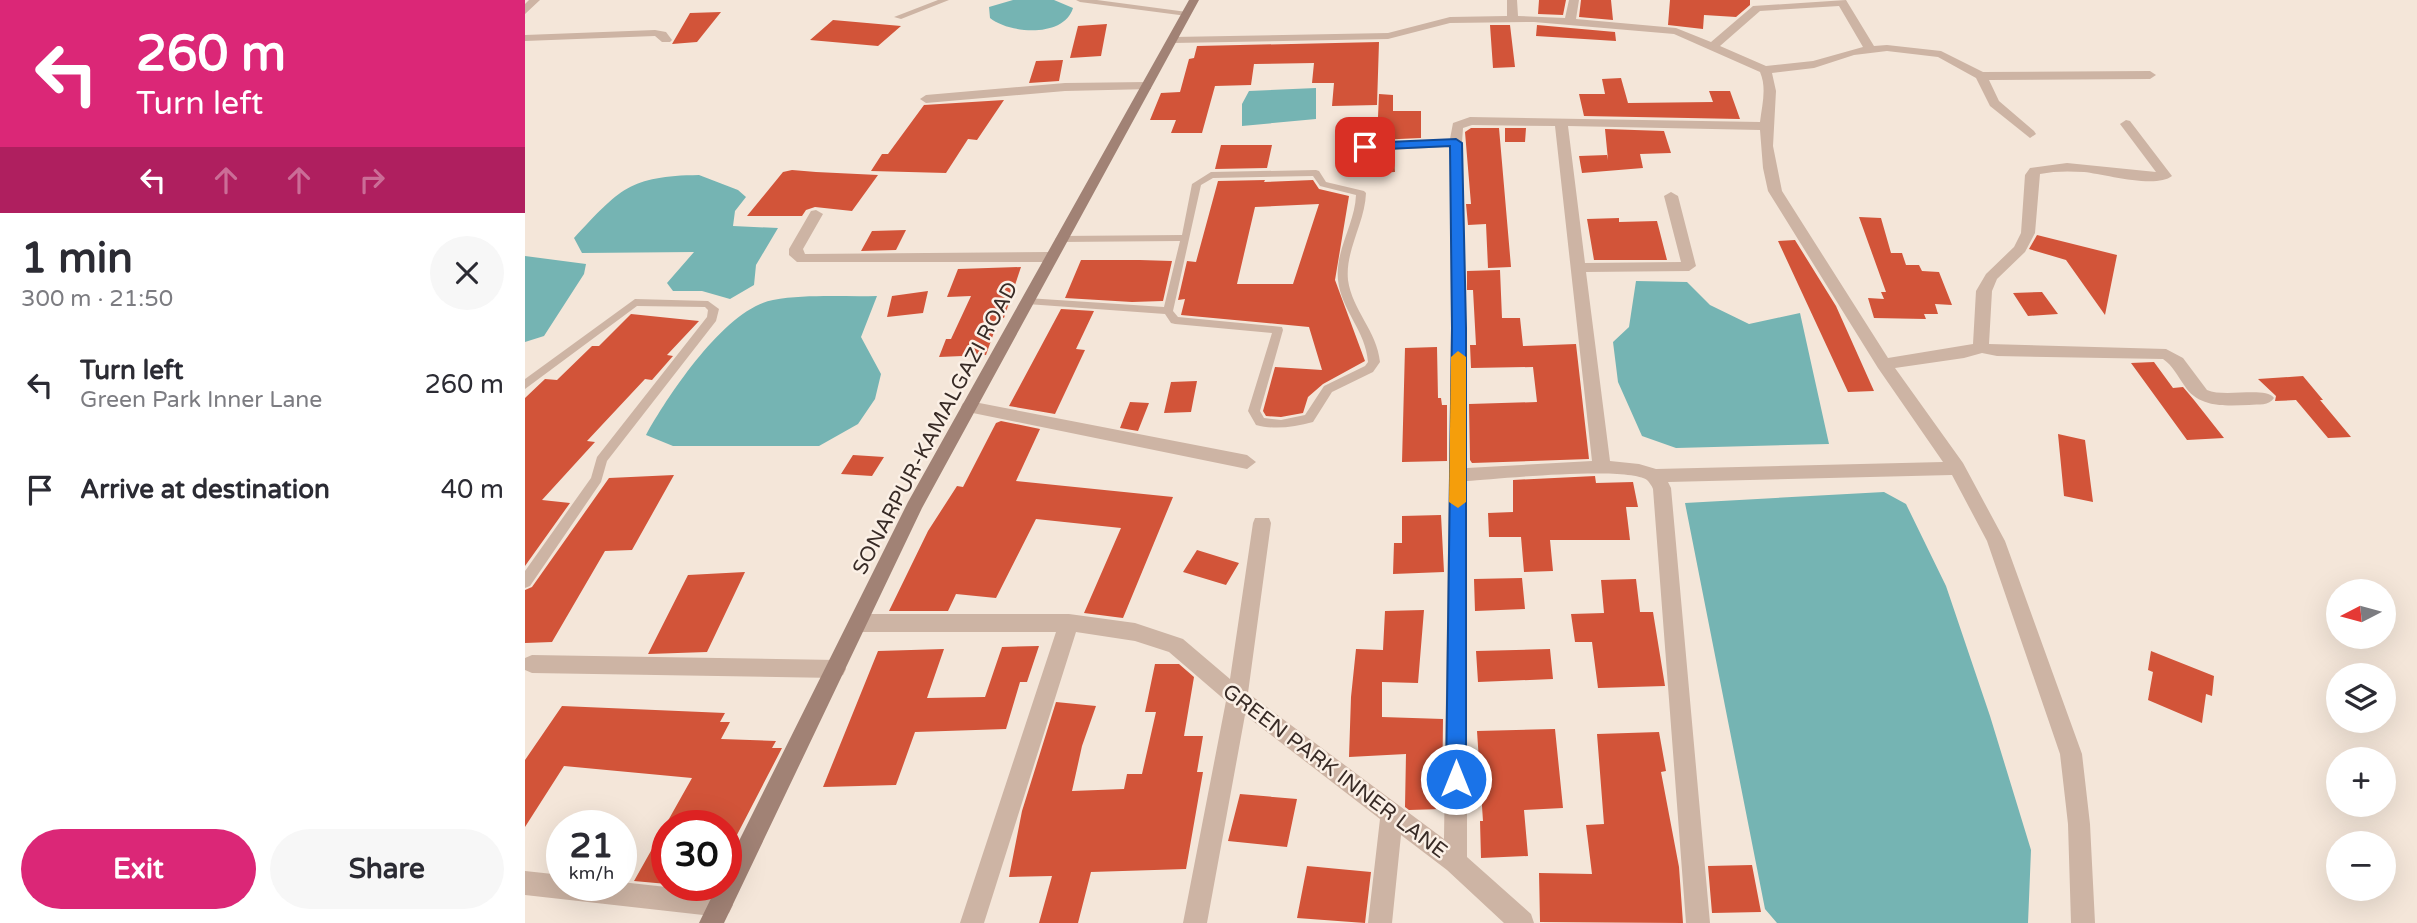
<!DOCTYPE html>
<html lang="en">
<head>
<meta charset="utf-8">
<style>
  :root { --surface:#fff; --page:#f7f7f7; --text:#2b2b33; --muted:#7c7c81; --accent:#db2777 }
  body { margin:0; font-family:"Varela Round",sans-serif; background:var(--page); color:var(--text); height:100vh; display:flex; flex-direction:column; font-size:26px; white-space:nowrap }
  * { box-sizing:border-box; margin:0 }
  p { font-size:23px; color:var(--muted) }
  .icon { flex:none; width:38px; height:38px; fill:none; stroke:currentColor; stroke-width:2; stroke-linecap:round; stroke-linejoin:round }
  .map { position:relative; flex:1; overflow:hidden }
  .side { display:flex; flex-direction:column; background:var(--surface); width:525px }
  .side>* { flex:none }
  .hud { background:#db2777; color:#fff; overflow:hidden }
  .needle { width:46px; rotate:264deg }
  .buttons { position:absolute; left:1801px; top:579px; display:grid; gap:14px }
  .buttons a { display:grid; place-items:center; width:70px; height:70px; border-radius:50%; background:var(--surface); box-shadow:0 7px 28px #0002; font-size:35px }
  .speed { position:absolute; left:21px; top:810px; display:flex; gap:14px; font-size:35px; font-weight:700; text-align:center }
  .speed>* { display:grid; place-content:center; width:91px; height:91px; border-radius:50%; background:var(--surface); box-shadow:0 7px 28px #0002; line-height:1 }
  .speed small { font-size:18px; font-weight:400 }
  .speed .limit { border:10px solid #d22; background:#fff; color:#111 }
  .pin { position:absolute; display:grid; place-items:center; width:60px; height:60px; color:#fff; margin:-30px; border-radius:14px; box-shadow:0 4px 10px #0006 }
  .me { position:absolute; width:77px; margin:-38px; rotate:0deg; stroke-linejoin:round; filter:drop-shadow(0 0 5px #0008) }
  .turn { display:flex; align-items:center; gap:24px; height:147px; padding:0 21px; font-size:32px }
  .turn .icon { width:91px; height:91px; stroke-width:2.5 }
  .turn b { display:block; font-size:49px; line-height:60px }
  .lanes { display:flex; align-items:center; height:66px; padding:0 21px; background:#0003; justify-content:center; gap:35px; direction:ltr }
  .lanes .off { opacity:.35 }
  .round { display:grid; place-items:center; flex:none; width:74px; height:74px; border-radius:37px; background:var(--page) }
  .overview { display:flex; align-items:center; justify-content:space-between; height:119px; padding:0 21px }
  h1 { font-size:42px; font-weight:700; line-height:52px }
  .primary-button { display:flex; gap:14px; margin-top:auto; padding:14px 21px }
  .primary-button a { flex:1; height:80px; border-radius:42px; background:var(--accent); color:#fff; font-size:28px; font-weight:700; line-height:80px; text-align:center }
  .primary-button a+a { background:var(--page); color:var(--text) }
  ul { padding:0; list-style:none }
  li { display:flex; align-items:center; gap:21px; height:105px; padding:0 21px }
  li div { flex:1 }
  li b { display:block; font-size:26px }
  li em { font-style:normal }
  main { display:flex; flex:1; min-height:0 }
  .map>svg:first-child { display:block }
  .water { fill:#75b4b3 }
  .building { fill:#d25439; fill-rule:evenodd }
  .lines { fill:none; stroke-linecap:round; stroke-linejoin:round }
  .lane { fill:#cdb4a4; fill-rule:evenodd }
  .street { fill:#cdb4a4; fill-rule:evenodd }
  .secondary { fill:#a18275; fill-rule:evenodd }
  .route { fill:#1a73e8; stroke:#114b97; stroke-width:2 }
  .slow { fill:#f59e0b }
  .labels { text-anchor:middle; stroke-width:5; stroke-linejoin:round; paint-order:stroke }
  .street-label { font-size:21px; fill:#382b26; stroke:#fbf0e6 }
</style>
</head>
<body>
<main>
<section class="side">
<div class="hud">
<div class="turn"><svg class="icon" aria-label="left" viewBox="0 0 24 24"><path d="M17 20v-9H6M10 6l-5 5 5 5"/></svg><div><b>260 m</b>Turn left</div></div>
<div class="lanes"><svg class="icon" aria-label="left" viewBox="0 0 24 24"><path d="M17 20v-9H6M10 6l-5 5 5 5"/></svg><svg class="icon off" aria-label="ahead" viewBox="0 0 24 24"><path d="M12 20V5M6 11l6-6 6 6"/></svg><svg class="icon off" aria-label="ahead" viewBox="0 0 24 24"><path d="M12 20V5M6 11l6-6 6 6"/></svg><svg class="icon off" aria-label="right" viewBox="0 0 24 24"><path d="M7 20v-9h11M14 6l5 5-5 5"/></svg></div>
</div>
<div class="overview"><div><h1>1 min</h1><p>300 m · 21:50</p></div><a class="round"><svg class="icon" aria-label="close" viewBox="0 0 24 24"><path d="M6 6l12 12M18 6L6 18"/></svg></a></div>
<ul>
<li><svg class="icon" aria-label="left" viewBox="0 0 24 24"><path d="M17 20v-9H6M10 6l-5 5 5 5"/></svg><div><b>Turn left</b><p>Green Park Inner Lane</p></div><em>260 m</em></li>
<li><svg class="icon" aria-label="arrive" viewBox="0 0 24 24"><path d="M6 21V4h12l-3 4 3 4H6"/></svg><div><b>Arrive at destination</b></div><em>40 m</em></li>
</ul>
<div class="primary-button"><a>Exit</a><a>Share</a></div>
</section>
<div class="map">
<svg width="1892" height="923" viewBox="0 0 1892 923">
  <rect width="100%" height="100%" fill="#f4e6d9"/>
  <path class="water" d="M 488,0 L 529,0 L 548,8 C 539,38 485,34 465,18 L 464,7 Z
    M 791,88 L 791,119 L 717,126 L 717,104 L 724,91 Z
    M 174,175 L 213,190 L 221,197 L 210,211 L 208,226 L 253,228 L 231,265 L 229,285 L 205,299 L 177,291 L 148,291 L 142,283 L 169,252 L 57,253 L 49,238 C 95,189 104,176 174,175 Z
    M 0,256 L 61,264 L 59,274 L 19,336 L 0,342 Z
    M 1111,281 L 1162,282 L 1185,305 L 1224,324 L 1275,313 L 1304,444 L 1151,448 L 1117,436 L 1093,382 L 1088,342 L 1104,327 Z
    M 352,296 L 336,337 L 356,374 L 350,399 L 333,424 L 294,446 L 148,446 L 121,435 C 143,395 201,308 248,300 C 282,294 318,297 352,296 Z
    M 1359,492 L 1381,504 L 1421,586 L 1465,716 L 1506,850 L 1503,923 L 1252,923 L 1240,909 L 1160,503 Z"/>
  <path class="building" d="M 1014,0 L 1041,0 L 1038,15 L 1013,14 Z
    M 1056,0 L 1086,0 L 1088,20 L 1054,17 Z
    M 1145,0 L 1225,0 L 1225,5 L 1211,17 L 1179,15 L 1178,29 L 1143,25 Z
    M 196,12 L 172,42 L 147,44 L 165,13 Z
    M 308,20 L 376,26 L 353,46 L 285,40 Z
    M 582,24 L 576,56 L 545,58 L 553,26 Z
    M 965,25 L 985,25 L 990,67 L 968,68 Z
    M 1012,25 L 1090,32 L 1091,41 L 1011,36 Z
    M 854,42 L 852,105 L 807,106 L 809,83 L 787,83 L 789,63 L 729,64 L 726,85 L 690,86 L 677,133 L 646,133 L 651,120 L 625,120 L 636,93 L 655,92 L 664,59 L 669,58 L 672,46 Z
    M 538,60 L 534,81 L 504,83 L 511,61 Z
    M 1096,78 L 1103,103 L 1188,102 L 1184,91 L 1205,91 L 1215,119 L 1059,116 L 1054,94 L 1080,94 L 1077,79 Z
    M 854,94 L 868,95 L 868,111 L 896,111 L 896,138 L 852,140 Z
    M 479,100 L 452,140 L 443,139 L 421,173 L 346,171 L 357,154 L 363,154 L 399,105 Z
    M 946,128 L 974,128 L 986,267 L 963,268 L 961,224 L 943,225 L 941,204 L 946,204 L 940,132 Z
    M 980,128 L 1001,128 L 1000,142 L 980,142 Z
    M 1080,129 L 1139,131 L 1146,153 L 1115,154 L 1118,168 L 1057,173 L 1054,156 L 1082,155 L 1083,160 Z
    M 696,145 L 747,145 L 742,168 L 690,169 Z
    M 869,152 L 870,172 L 850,173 L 851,153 Z
    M 267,170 L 291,172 L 353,175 L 327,211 L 290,207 L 281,210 L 277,216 L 222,216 L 258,172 Z
    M 740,180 L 739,182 L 788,180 L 794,189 L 824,196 L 810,280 L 840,361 L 798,384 L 783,397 L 778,413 L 756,417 L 741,416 L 738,411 L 750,367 L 797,370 L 784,327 L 656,315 L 660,299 L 653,300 L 662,261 L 671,262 L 693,181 ZM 794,204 L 768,284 L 712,284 L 730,207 Z
    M 1334,217 L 1356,218 L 1366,253 L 1377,253 L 1381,265 L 1394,265 L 1397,271 L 1414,272 L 1427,305 L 1410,304 L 1413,314 L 1399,314 L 1401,319 L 1349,318 L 1343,298 L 1359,299 L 1356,292 L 1361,292 Z
    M 1094,218 L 1094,222 L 1132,221 L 1142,260 L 1069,260 L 1062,219 Z
    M 381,230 L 371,250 L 336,251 L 347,231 Z
    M 1512,235 L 1592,255 L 1580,315 L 1541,260 L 1504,249 Z
    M 1270,240 L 1311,306 L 1349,391 L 1323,392 L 1253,241 Z
    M 556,260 L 615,260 L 647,261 L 638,301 L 607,302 L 540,298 Z
    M 496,267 L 479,318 L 474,318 L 461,355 L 414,357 L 421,339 L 426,339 L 446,296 L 422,297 L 433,269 Z
    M 975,270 L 977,318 L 995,318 L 998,346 L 1051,344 L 1064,459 L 947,463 L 945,460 L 944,404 L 1012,402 L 1008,367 L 946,368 L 945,345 L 951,345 L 948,290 L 942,290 L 942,271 Z
    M 403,291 L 398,313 L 362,317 L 367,296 Z
    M 1517,292 L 1533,314 L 1503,316 L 1488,293 Z
    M 536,309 L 569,311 L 551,349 L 560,350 L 530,414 L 484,406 Z
    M 106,314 L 174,321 L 142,355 L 148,356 L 127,380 L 120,379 L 62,441 L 70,442 L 17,500 L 45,503 L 0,566 L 0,398 L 20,379 L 32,380 L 67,346 L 74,346 Z
    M 912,347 L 913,398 L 916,398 L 917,405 L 922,405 L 922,461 L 877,462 L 880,348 Z
    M 1629,362 L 1648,388 L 1658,387 L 1669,400 L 1699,438 L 1662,440 L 1606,363 Z
    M 1778,376 L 1798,400 L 1795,400 L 1826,437 L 1803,438 L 1771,400 L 1750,401 L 1751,396 L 1733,379 Z
    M 672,381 L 666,412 L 639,413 L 646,382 Z
    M 605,402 L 624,403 L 613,431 L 595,428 Z
    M 476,421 L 515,429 L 491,481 L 648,497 L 598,618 L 559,613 L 596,528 L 511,519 L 471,598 L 431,594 L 423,611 L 364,611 L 403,531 L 432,486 L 438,487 L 471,423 Z
    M 1533,434 L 1560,440 L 1568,502 L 1539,496 Z
    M 328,455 L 359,457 L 347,476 L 316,474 Z
    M 149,475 L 107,550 L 80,551 L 27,642 L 0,643 L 0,590 L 7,587 L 84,478 Z
    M 1070,476 L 1071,483 L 1108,482 L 1113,507 L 1101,507 L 1105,540 L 1025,540 L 1028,571 L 999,572 L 996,537 L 964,537 L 963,513 L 988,512 L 988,480 Z
    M 916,515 L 919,572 L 868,574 L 869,543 L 877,543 L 877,516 Z
    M 672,550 L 714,563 L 701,585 L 658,572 Z
    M 220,572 L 182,652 L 123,654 L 163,575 Z
    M 997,578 L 1000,609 L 950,611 L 949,579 Z
    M 1111,579 L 1115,612 L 1128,612 L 1140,686 L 1073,688 L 1067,642 L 1050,642 L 1046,614 L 1079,613 L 1076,580 Z
    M 899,610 L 893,683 L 857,682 L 857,717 L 918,719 L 917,809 L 884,810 L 880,807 L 881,754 L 824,757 L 826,697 L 831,649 L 858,650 L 860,611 Z
    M 514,646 L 502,682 L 495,682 L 481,729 L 390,732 L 371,785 L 298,787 L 353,651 L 419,649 L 402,698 L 460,697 L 477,647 Z
    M 1025,649 L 1028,679 L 953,682 L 951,651 Z
    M 1626,651 L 1689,676 L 1687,696 L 1681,694 L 1677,723 L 1623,700 L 1628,672 L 1623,670 Z
    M 630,664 L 654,664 L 669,677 L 659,736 L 678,736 L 672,772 L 678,772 L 661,869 L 566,872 L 553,923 L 514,923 L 527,876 L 484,877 L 497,811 L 531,702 L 571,706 L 557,746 L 547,791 L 599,789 L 602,774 L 617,774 L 631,712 L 620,712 Z
    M 37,706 L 200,713 L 195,722 L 205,722 L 196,739 L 251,741 L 247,748 L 257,748 L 201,856 L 201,826 L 142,826 L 142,884 L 109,881 L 167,778 L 39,766 L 0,827 L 0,760 Z
    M 1030,729 L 1038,808 L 999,810 L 1003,856 L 956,858 L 955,821 L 958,821 L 952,731 Z
    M 1134,732 L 1141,771 L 1136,772 L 1154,867 L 1158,923 L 1015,922 L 1014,873 L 1067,874 L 1061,825 L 1079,824 L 1072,734 Z
    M 715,794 L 772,799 L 762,847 L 703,841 Z
    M 1227,865 L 1236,912 L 1187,913 L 1183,866 Z
    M 782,866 L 846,872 L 840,923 L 772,918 Z"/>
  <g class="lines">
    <path class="lane" d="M 413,0 L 424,0 L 376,19 L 369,17 Z
      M 551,0 L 572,0 L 662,12 L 666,14 L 662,16 L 555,2 Z
      M 791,170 L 794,171 L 801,182 L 839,191 L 841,193 C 840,223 820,250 823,280 C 827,310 852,331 855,362 L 848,372 L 807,392 L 788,422 C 769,427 750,430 731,425 L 723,411 L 747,333 L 650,324 L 646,323 L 640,314 L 502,304 L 497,301 L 502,298 L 639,307 L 655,241 L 535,242 L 530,239 L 535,236 L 657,235 L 667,184 L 686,172 ZM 788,176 L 795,186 L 831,195 C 830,224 810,250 813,280 C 816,310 841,331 843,362 L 840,366 L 799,386 L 780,415 L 756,420 L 739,418 L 735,411 L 758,330 L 757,327 L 653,317 L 648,311 L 676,185 L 688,178 Z
      M 110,299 L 183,301 L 194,309 L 191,321 L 82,461 L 76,482 L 5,586 L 0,588 L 0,571 L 66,478 L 72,457 L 182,317 L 183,310 L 180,307 L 112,306 L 0,389 L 0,379 Z"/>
    <path class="street" d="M 4,0 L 15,0 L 0,14 L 0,4 Z
      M 982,0 L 992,0 L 993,16 L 1040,18 L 1044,0 L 1054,0 L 1051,19 L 1151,28 L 1186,42 L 1228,6 L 1321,0 L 1349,46 L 1362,45 L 1416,51 L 1458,72 L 1625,71 L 1631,75 L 1625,79 L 1464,80 L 1474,101 L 1509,131 L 1511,134 L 1505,138 L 1465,106 L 1451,78 L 1413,57 L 1362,51 L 1329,55 L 1289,68 L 1247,73 L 1251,91 L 1248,146 L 1257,191 L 1363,358 L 1448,344 L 1451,291 L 1461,274 L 1489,247 L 1496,233 L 1500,175 L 1505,168 L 1542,163 L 1631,172 L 1595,124 L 1601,120 L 1605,121 L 1647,176 C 1631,189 1579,174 1559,172 C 1544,171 1529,171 1515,174 L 1510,233 L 1500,252 L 1472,279 L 1467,291 L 1464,344 L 1641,349 L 1658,358 L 1682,390 C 1700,398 1740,386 1749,398 C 1744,406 1734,404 1724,405 C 1700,406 1673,408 1659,385 C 1652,375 1648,366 1638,359 L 1472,356 L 1457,353 L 1439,358 L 1370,368 L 1438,463 L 1480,541 L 1557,754 L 1565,824 L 1570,923 L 1546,923 L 1543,824 L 1535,754 L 1462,541 L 1427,475 L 1143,482 L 1146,488 L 1185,923 L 1161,923 L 1128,489 C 1127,486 1124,482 1122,480 C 1101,466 972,479 942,481 L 942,857 L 1006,914 L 1009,923 L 979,923 L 922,870 L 876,835 L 867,923 L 843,923 L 855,819 L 720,715 L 682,923 L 658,923 L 701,701 L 644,652 L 610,641 L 551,632 L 459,923 L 435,923 L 531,632 L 335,632 L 328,629 L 325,623 L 328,617 L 335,614 L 544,614 L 610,623 L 658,639 L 705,679 L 728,523 L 730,518 L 744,518 L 746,523 L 723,693 L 919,839 L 926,328 L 925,147 L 817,152 L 811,148 L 817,144 L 925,139 L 928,123 L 945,117 L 1235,122 C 1237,105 1242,88 1235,72 L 1149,34 L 1009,22 L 925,23 L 863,39 L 648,43 L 642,40 L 648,37 L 863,33 L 925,17 L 982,16 ZM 1314,6 L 1338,47 L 1288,61 L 1241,66 L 1195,46 L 1235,11 ZM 947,125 L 1030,126 L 1067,461 L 942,468 L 937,143 L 938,128 ZM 1043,126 L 1235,130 L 1238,168 L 1243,191 L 1353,368 L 1418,462 L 1131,469 L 1114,464 L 1085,461 L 1061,272 L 1164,271 L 1171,266 L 1153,196 L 1146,192 L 1139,196 L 1156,262 L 1060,263 Z
      M 130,30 L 141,32 L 147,40 L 145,42 L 137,42 L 130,36 L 0,41 L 0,35 Z
      M 622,82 L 626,83 L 626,89 L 540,91 L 401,103 L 395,99 L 401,95 L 540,83 Z
      M 291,210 L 298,214 L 278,249 L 280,254 L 526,252 L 533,257 L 526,262 L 272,262 L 264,255 L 264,249 L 286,211 Z
      M 444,401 L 722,455 L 731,462 L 722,469 L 438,411 L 436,407 L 438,403 Z
      M 7,655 L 311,660 L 318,663 L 321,669 L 318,675 L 311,678 L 7,673 L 0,670 L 0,658 Z
      M 0,871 L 37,875 L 37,886 L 96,886 L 96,882 L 196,893 L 204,897 L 208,905 L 204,913 L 196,917 L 0,895 Z"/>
    <path class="secondary" d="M 664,0 L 674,0 L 397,508 L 199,923 L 174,923 L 192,886 L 201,886 L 201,867 L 383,502 Z"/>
  </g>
  <path class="route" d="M 931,139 L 937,143 L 941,328 L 941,779 L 938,786 L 931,789 L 924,786 L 921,779 L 927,328 L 925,146 L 840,150 L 834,147 L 840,143 Z"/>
  <path class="slow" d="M 933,351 L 941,357 L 941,502 L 933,508 L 924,502 L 926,357 Z"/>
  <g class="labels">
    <g class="street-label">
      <text transform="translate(410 428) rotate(-62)" y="7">SONARPUR-KAMALGAZI ROAD</text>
      <text transform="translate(810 771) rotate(37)" y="7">GREEN PARK INNER LANE</text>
    </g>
  </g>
</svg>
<div class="buttons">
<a><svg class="needle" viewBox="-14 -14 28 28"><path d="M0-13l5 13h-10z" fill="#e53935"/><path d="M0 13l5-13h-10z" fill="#7c7c81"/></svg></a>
<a><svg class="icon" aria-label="layers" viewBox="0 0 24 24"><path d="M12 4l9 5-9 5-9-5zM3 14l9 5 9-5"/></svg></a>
<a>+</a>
<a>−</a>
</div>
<div class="speed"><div>21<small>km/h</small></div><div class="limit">30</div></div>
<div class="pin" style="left:840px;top:147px;background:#d93025"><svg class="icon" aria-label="arrive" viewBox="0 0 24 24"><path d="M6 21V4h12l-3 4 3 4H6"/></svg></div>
<svg class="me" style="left:931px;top:779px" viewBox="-20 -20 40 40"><circle r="17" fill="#1a73e8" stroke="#fff" stroke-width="3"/><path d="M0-11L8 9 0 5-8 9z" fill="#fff"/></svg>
</div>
</main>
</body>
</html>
